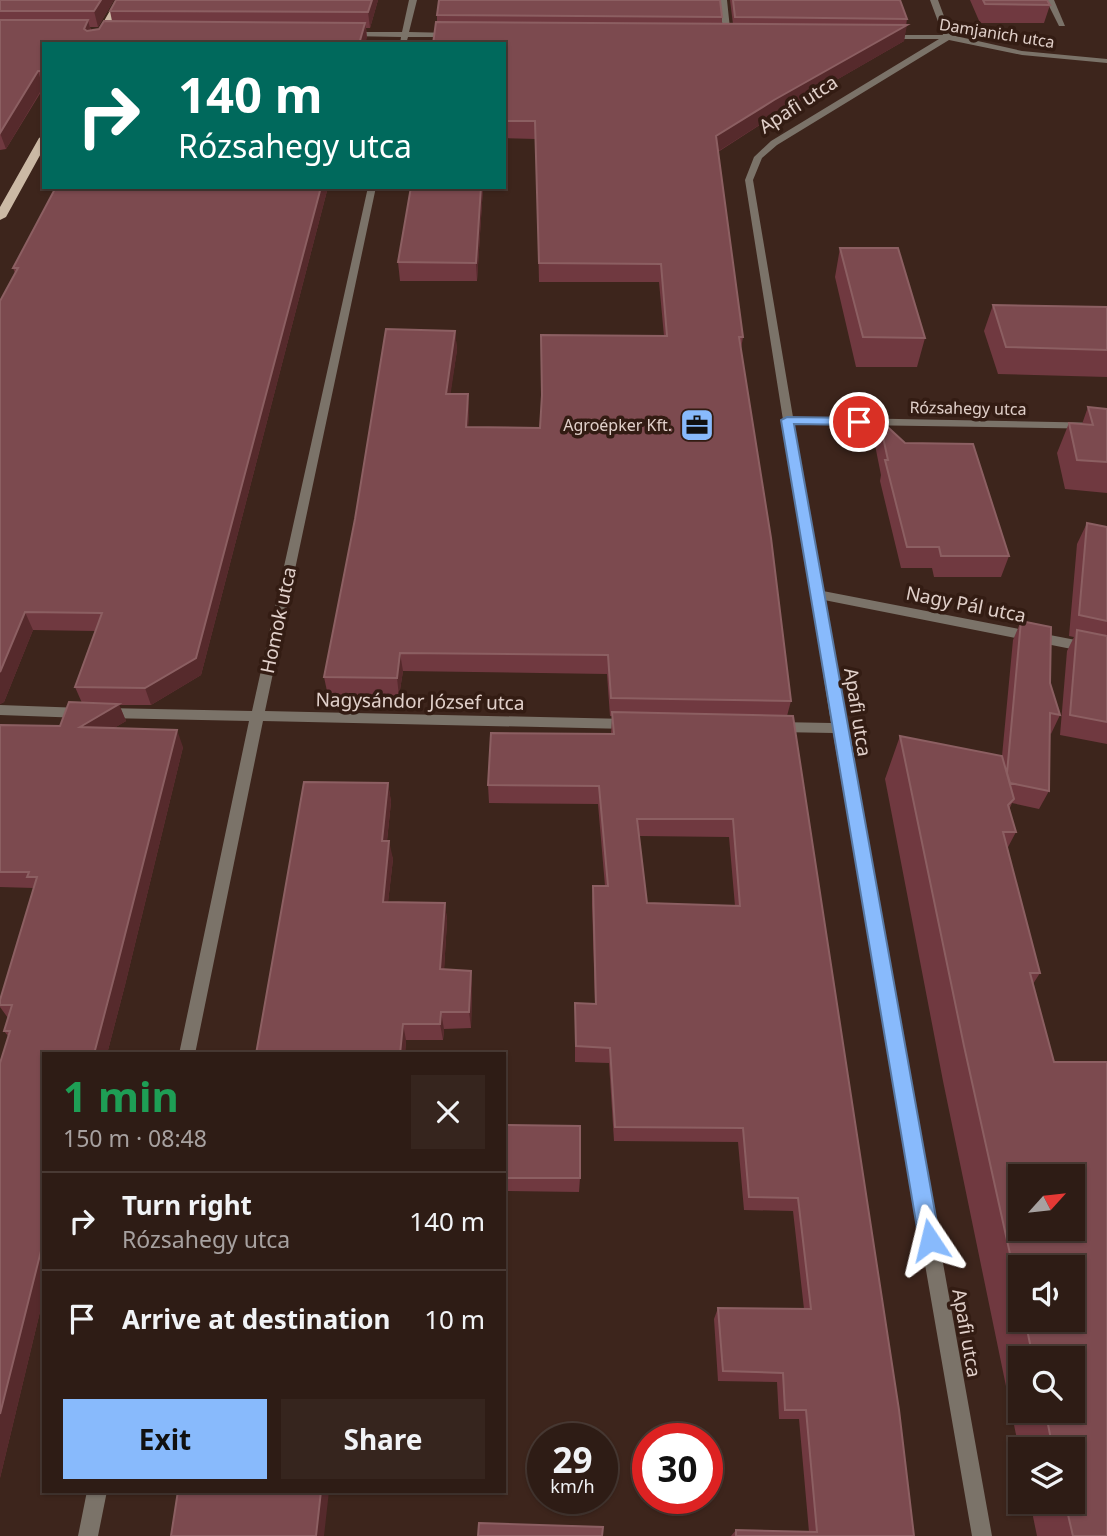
<!DOCTYPE html>
<html lang="en">
<head>
<meta charset="utf-8">
<style>
  :root { --surface:#2e1c15; --page:#36251e; --text:#f1f3f6; --muted:#a7a1a0; --line:#493a34; --accent:#88bafc }
  body { margin:0; font-family:"Noto Sans",sans-serif; background:var(--page); color:var(--text); height:100vh; display:flex; flex-direction:column; font-size:26px; white-space:nowrap }
  * { box-sizing:border-box; margin:0 }
  p { font-size:23px; color:var(--muted) }
  .icon { flex:none; width:38px; height:38px; fill:none; stroke:currentColor; stroke-width:2; stroke-linecap:round; stroke-linejoin:round }
  .map { position:relative; flex:1; overflow:hidden }
  .drawer { position:absolute; left:42px; top:1052px; width:464px; height:441px; display:flex; flex-direction:column; background:var(--surface); border-radius:0px; box-shadow:0 2px 5px #0004,0 0 0 2px var(--line) }
  .drawer>* { flex:none }
  .hud { position:absolute; left:42px; top:42px; width:464px; height:147px; border-radius:0px; box-shadow:0 2px 5px #0004,0 0 0 2px var(--line); background:#00695c; color:#fff; overflow:hidden }
  .needle { width:46px; rotate:63deg }
  .buttons { position:absolute; left:1008px; top:1164px; display:grid; gap:14px }
  .buttons a { display:grid; place-items:center; width:77px; height:77px; border-radius:0px; background:var(--surface); box-shadow:0 2px 5px #0004,0 0 0 2px var(--line); font-size:35px }
  .speed { position:absolute; left:527px; top:1423px; display:flex; gap:14px; font-size:35px; font-weight:700; text-align:center }
  .speed>* { display:grid; place-content:center; width:91px; height:91px; border-radius:50%; background:var(--surface); box-shadow:0 2px 5px #0004,0 0 0 2px var(--line); line-height:1 }
  .speed small { font-size:18px; font-weight:400 }
  .speed .limit { border:10px solid #d22; background:#fff; color:#111 }
  .pin { position:absolute; display:grid; place-items:center; width:60px; height:60px; color:#fff; margin:-30px; border:4px solid #fff; border-radius:50%; box-shadow:0 2px 7px #0007 }
  .me { position:absolute; width:77px; margin:-38px; rotate:350deg; stroke-linejoin:round; filter:drop-shadow(0 0 5px #0008) }
  .turn { display:flex; align-items:center; gap:24px; height:147px; padding:0 21px; font-size:32px }
  .turn .icon { width:91px; height:91px; stroke-width:2.5 }
  .turn b { display:block; font-size:49px; line-height:60px }
  .round { display:grid; place-items:center; flex:none; width:74px; height:74px; border-radius:0px; background:var(--page) }
  .overview { display:flex; align-items:center; justify-content:space-between; height:119px; padding:0 21px }
  h1 { font-size:42px; font-weight:700; line-height:52px; color:#1e9e55 }
  .primary-button { display:flex; gap:14px; margin-top:auto; padding:14px 21px }
  .primary-button a { flex:1; height:80px; border-radius:0px; background:var(--accent); color:#111; font-size:28px; font-weight:700; line-height:80px; text-align:center }
  .primary-button a+a { background:var(--page); color:var(--text) }
  ul { padding:0; list-style:none }
  li { display:flex; align-items:center; gap:21px; height:98px; padding:0 21px; border-top:2px solid var(--line) }
  li div { flex:1 }
  li b { display:block; font-size:26px }
  li em { font-style:normal }
  .map>svg:first-child { display:block }
  .lines { fill:none; stroke-linecap:round; stroke-linejoin:round }
  .service { fill:#7b7369; fill-rule:evenodd }
  .minor { fill:#7b7369; fill-rule:evenodd }
  .primary { fill:#cbb9a5; fill-rule:evenodd }
  .wall { fill:#703940; fill-rule:evenodd }
  .shaded-wall { fill:#562a2c }
  .building { fill:#7c4a4f; stroke:#8c5f62; stroke-width:2; fill-rule:evenodd }
  .route { fill:#88bafc; stroke:#5879a4; stroke-width:2 }
  .labels { text-anchor:middle; stroke-width:7; stroke-linejoin:round; paint-order:stroke }
  .far-street-label { font-size:16px; fill:#e1d0ca; stroke:#331c13 }
  .far-poi-label { font-size:16px; fill:#e1d0ca; stroke:#331c13; text-anchor:end }
  .street-label { font-size:19px; fill:#e1d0ca; stroke:#331c13 }
</style>
</head>
<body>
<div class="map">
<svg width="1107" height="1536" viewBox="0 0 1107 1536">
  <rect width="100%" height="100%" fill="#3d251c"/>
  <g class="lines">
    <path class="service" d="M 1046,0 L 1054,0 L 1065,26 L 1059,26 Z"/>
    <path class="minor" d="M 409,0 L 417,0 L 409,32 L 453,33 L 457,35 L 456,37 L 408,37 L 406,44 L 400,44 L 401,37 L 348,36 L 344,34 L 348,32 L 402,32 Z
      M 719,0 L 727,0 L 731,38 L 724,36 Z
      M 930,0 L 938,0 L 951,35 L 1022,51 L 1107,59 L 1107,63 L 1022,55 L 949,40 L 777,145 L 762,158 L 753,180 L 793,417 L 1107,423 L 1107,429 L 794,424 L 823,591 L 1107,646 L 1107,656 L 824,600 L 992,1536 L 972,1536 L 833,733 L 778,732 L 771,727 L 778,722 L 831,723 L 745,180 L 754,157 L 771,141 L 939,39 L 887,39 L 883,37 L 887,35 L 943,35 Z
      M 368,187 L 376,187 L 265,711 L 628,719 L 635,724 L 628,729 L 263,721 L 195,1054 L 179,1054 L 249,721 L 106,718 L 99,713 L 106,708 L 252,711 Z
      M 0,705 L 83,708 L 90,713 L 83,718 L 0,715 Z
      M 87,1491 L 107,1491 L 98,1536 L 78,1536 Z"/>
    <path class="primary" d="M 116,0 L 126,0 L 101,44 L 91,44 Z
      M 44,135 L 44,148 L 6,217 L 0,220 L 0,207 L 39,138 Z"/>
  </g>
  <path class="wall" d="M 0,0 L 114,0 L 98,27 L 90,27 L 91,30 L 99,29 L 112,21 L 110,11 L 116,0 L 378,0 L 370,28 L 366,28 L 367,38 L 44,44 L 44,87 L 6,149 L 0,150 Z
    M 730,0 L 900,0 L 907,19 L 904,41 L 772,117 L 718,152 L 743,337 L 741,349 L 791,701 L 787,716 L 914,1536 L 731,1536 L 736,1530 L 809,1532 L 799,1419 L 779,1419 L 777,1382 L 718,1381 L 714,1319 L 718,1308 L 804,1309 L 793,1211 L 744,1210 L 738,1142 L 614,1141 L 609,1063 L 575,1062 L 575,1003 L 595,1004 L 592,903 L 593,886 L 605,886 L 598,804 L 489,803 L 488,785 L 611,734 L 612,716 L 610,716 L 607,674 L 403,671 L 399,696 L 328,696 L 324,677 L 455,331 L 457,350 L 450,394 L 468,394 L 469,413 L 468,427 L 540,428 L 664,336 L 659,282 L 539,282 L 536,139 L 504,138 L 504,44 L 437,22 L 437,15 L 722,17 L 722,24 L 733,24 ZM 639,836 L 729,837 L 735,906 L 647,903 Z
    M 970,0 L 1047,0 L 1050,5 L 1044,23 L 980,23 Z
    M 56,187 L 328,187 L 201,675 L 151,705 L 119,705 L 126,721 L 114,728 L 183,747 L 125,985 L 107,1054 L 44,1054 L 44,1295 L 0,1478 L 0,1063 L 8,1036 L 4,1031 L 8,1018 L 0,1007 L 0,1000 L 34,888 L 0,887 L 0,725 L 60,726 L 82,703 L 75,687 L 96,631 L 33,630 L 4,702 L 0,704 L 0,302 L 15,273 L 13,268 Z
    M 411,187 L 483,187 L 477,281 L 400,281 L 398,262 Z
    M 840,248 L 925,338 L 917,367 L 856,367 L 835,277 Z
    M 993,305 L 1107,307 L 1107,377 L 998,374 L 984,331 Z
    M 1088,407 L 1107,409 L 1107,493 L 1065,489 L 1057,453 L 1069,423 L 1082,424 Z
    M 879,419 L 1009,556 L 1001,577 L 934,577 L 932,568 L 901,568 L 880,481 L 881,475 L 874,440 Z
    M 1087,523 L 1107,527 L 1107,744 L 1060,735 L 1067,651 L 1074,637 L 1069,636 L 1077,544 Z
    M 1021,621 L 1050,683 L 1060,715 L 1051,734 L 1050,733 L 1049,791 L 1039,809 L 1012,803 L 1009,810 L 1016,832 L 1007,849 L 1040,973 L 1033,984 L 1107,1536 L 1037,1536 L 1030,1502 L 1073,1502 L 1073,1449 L 1020,1449 L 1020,1454 L 943,1081 L 885,779 L 900,736 L 1002,756 L 1013,640 ZM 1020,1267 L 1073,1320 L 1020,1320 ZM 1020,1358 L 1073,1358 L 1073,1410 L 1020,1410 Z
    M 388,783 L 391,802 L 387,841 L 393,859 L 388,902 L 445,903 L 447,921 L 444,970 L 471,971 L 472,988 L 471,1028 L 444,1029 L 443,1040 L 406,1040 L 405,1054 L 256,1054 Z
    M 504,1125 L 580,1178 L 579,1192 L 504,1191 Z"/>
  <path class="shaded-wall" d="M 101,0 L 114,0 L 98,27 L 94,11 Z
    M 372,0 L 378,0 L 370,28 L 368,12 Z
    M 88,20 L 92,36 L 84,29 Z
    M 365,23 L 367,38 L 365,44 L 359,44 Z
    M 907,25 L 904,41 L 772,117 L 714,154 L 716,136 L 774,100 Z
    M 38,71 L 43,87 L 6,149 L 0,133 Z
    M 321,187 L 328,187 L 201,675 L 151,705 L 145,688 Z
    M 481,187 L 483,187 L 477,281 L 476,263 Z
    M 455,331 L 457,350 L 448,412 L 446,394 Z
    M 468,394 L 469,413 L 467,446 L 466,427 Z
    M 25,612 L 33,630 L 4,702 L 0,704 L 0,672 Z
    M 400,653 L 403,671 L 399,696 L 397,678 Z
    M 119,704 L 126,721 L 88,744 L 80,727 Z
    M 177,730 L 183,747 L 125,985 L 107,1054 L 94,1054 Z
    M 388,783 L 391,802 L 385,859 L 382,841 Z
    M 389,841 L 393,859 L 386,920 L 383,902 Z
    M 445,903 L 447,921 L 443,986 L 440,969 Z
    M 471,971 L 472,988 L 471,1028 L 469,1012 Z
    M 441,1012 L 444,1029 L 443,1040 L 440,1024 Z
    M 403,1024 L 406,1040 L 405,1054 L 400,1054 Z
    M 44,1239 L 44,1295 L 0,1478 L 0,1414 Z
    M 321,1491 L 329,1491 L 324,1536 L 316,1536 Z"/>
  <path class="building" d="M 0,0 L 101,0 L 94,11 L 0,11 Z
    M 116,0 L 372,0 L 368,12 L 110,11 Z
    M 439,0 L 720,0 L 722,17 L 437,15 Z
    M 733,0 L 900,0 L 907,19 L 735,17 Z
    M 983,0 L 1047,0 L 1050,5 L 985,4 Z
    M 0,20 L 88,20 L 84,29 L 87,31 L 99,29 L 104,21 L 365,23 L 359,44 L 44,44 L 44,71 L 38,71 L 0,133 Z
    M 436,22 L 907,25 L 774,100 L 716,136 L 743,337 L 739,337 L 771,538 L 791,701 L 611,698 L 608,655 L 400,653 L 397,678 L 324,677 L 355,519 L 386,329 L 455,331 L 446,394 L 468,394 L 466,427 L 540,428 L 542,395 L 541,335 L 667,336 L 661,264 L 539,263 L 535,121 L 504,121 L 504,44 L 433,44 Z
    M 56,187 L 321,187 L 196,658 L 145,688 L 75,687 L 102,613 L 25,612 L 0,672 L 0,301 L 18,268 L 13,268 Z
    M 411,187 L 481,187 L 476,263 L 398,262 Z
    M 840,248 L 898,248 L 925,338 L 863,337 Z
    M 993,305 L 1107,307 L 1107,350 L 1006,347 Z
    M 1088,407 L 1107,409 L 1107,462 L 1077,460 L 1069,423 L 1093,425 Z
    M 879,419 L 905,443 L 973,444 L 1009,556 L 941,556 L 939,547 L 907,547 L 885,460 L 888,460 Z
    M 1087,523 L 1107,527 L 1107,621 L 1079,615 Z
    M 1021,621 L 1051,627 L 1050,683 L 1060,715 L 1050,713 L 1049,791 L 1010,783 L 1007,773 Z
    M 1077,630 L 1107,636 L 1107,722 L 1070,715 Z
    M 69,702 L 119,704 L 80,727 L 177,730 L 116,970 L 94,1054 L 44,1054 L 44,1239 L 0,1414 L 0,1063 L 10,1031 L 4,1031 L 12,1005 L 0,1005 L 0,1000 L 37,877 L 27,877 L 29,872 L 0,872 L 0,725 L 60,726 Z
    M 612,712 L 793,716 L 899,1410 L 914,1536 L 736,1536 L 736,1530 L 817,1532 L 806,1410 L 785,1410 L 783,1373 L 723,1371 L 718,1308 L 811,1309 L 798,1198 L 749,1197 L 743,1128 L 615,1127 L 610,1048 L 576,1046 L 575,1003 L 596,1004 L 593,886 L 608,886 L 599,786 L 488,785 L 491,733 L 614,734 ZM 637,819 L 733,819 L 740,906 L 647,903 Z
    M 900,736 L 1002,756 L 1014,799 L 1008,805 L 1016,832 L 1003,832 L 1040,973 L 1030,973 L 1054,1062 L 1107,1062 L 1107,1536 L 1073,1536 L 1065,1502 L 1073,1502 L 1073,1449 L 1053,1449 L 1045,1410 L 1073,1410 L 1073,1358 L 1033,1358 L 1025,1320 L 1073,1320 L 1073,1267 L 1020,1267 L 1020,1299 L 964,1046 ZM 1020,1176 L 1073,1176 L 1073,1228 L 1020,1228 Z
    M 304,782 L 388,783 L 382,841 L 389,841 L 383,902 L 445,903 L 440,969 L 471,971 L 469,1012 L 441,1012 L 440,1024 L 403,1024 L 400,1054 L 256,1054 Z
    M 504,1125 L 580,1126 L 580,1178 L 504,1178 Z
    M 178,1491 L 321,1491 L 316,1536 L 171,1536 Z
    M 479,1523 L 603,1527 L 602,1536 L 478,1536 Z"/>
  <path class="route" d="M 787,417 L 859,418 L 865,422 L 859,425 L 794,424 L 940,1240 L 937,1247 L 930,1250 L 922,1247 L 919,1240 L 781,420 Z"/>
  <defs>
    <g id="office-square" transform="scale(1.75)"><rect x="-9" y="-9" width="18" height="18" rx="4" fill="#88bafc" stroke="#331c13"/><path d="M-6-3h4V-5.5h4V-3h4V5H-6ZM-1-4.5V-3h2v-1.5ZM-6 0V1H6V0Z" fill="#111"/></g>
  </defs>
  <g fill-rule="evenodd">
    <use href="#office-square" x="697" y="425"/>
  </g>
  <g class="labels">
    <g class="far-street-label">
      <text transform="translate(997 33) rotate(9)" y="6">Damjanich utca</text>
      <text transform="translate(968 408) rotate(1)" y="6">Rózsahegy utca</text>
    </g>
    <g class="far-poi-label">
      <text x="672" y="431">Agroépker Kft.</text>
    </g>
    <g class="street-label">
      <text transform="translate(798 104) rotate(-33)" y="7">Apafi utca</text>
      <text transform="translate(966 604) rotate(11)" y="7">Nagy Pál utca</text>
      <text transform="translate(278 620) rotate(-78)" y="7">Homok utca</text>
      <text transform="translate(420 701) rotate(1)" y="7">Nagysándor József utca</text>
      <text transform="translate(858 712) rotate(81)" y="7">Apafi utca</text>
      <text transform="translate(967 1333) rotate(80)" y="7">Apafi utca</text>
    </g>
  </g>
</svg>
<div class="buttons">
<a><svg class="needle" viewBox="-14 -14 28 28"><path d="M0-13l5 13h-10z" fill="#e53935"/><path d="M0 13l5-13h-10z" fill="#a7a1a0"/></svg></a>
<a><svg class="icon" aria-label="sound" viewBox="0 0 24 24"><path d="M4 9h4l5-4v14l-5-4H4zM17 9q2 3 0 6"/></svg></a>
<a><svg class="icon" aria-label="search" viewBox="0 0 24 24"><circle cx="10" cy="10" r="6"/><path d="M15 15l6 6"/></svg></a>
<a><svg class="icon" aria-label="layers" viewBox="0 0 24 24"><path d="M12 4l9 5-9 5-9-5zM3 14l9 5 9-5"/></svg></a>
</div>
<div class="speed"><div>29<small>km/h</small></div><div class="limit">30</div></div>
<div class="pin" style="left:859px;top:422px;background:#d93025"><svg class="icon" aria-label="arrive" viewBox="0 0 24 24"><path d="M6 21V4h12l-3 4 3 4H6"/></svg></div>
<svg class="me" style="left:930px;top:1240px" viewBox="-20 -20 40 40"><path d="M0-17L14 15 0 8-14 15z" fill="#88bafc" stroke="#fff" stroke-width="4"/></svg>
<div class="hud">
<div class="turn"><svg class="icon" aria-label="right" viewBox="0 0 24 24"><path d="M7 20v-9h11M14 6l5 5-5 5"/></svg><div><b>140 m</b>Rózsahegy utca</div></div>
</div>
<section class="drawer">
<div class="overview"><div><h1>1 min</h1><p>150 m · 08:48</p></div><a class="round"><svg class="icon" aria-label="close" viewBox="0 0 24 24"><path d="M6 6l12 12M18 6L6 18"/></svg></a></div>
<ul>
<li><svg class="icon" aria-label="right" viewBox="0 0 24 24"><path d="M7 20v-9h11M14 6l5 5-5 5"/></svg><div><b>Turn right</b><p>Rózsahegy utca</p></div><em>140 m</em></li>
<li><svg class="icon" aria-label="arrive" viewBox="0 0 24 24"><path d="M6 21V4h12l-3 4 3 4H6"/></svg><div><b>Arrive at destination</b></div><em>10 m</em></li>
</ul>
<div class="primary-button"><a>Exit</a><a>Share</a></div>
</section>
</div>
</body>
</html>
